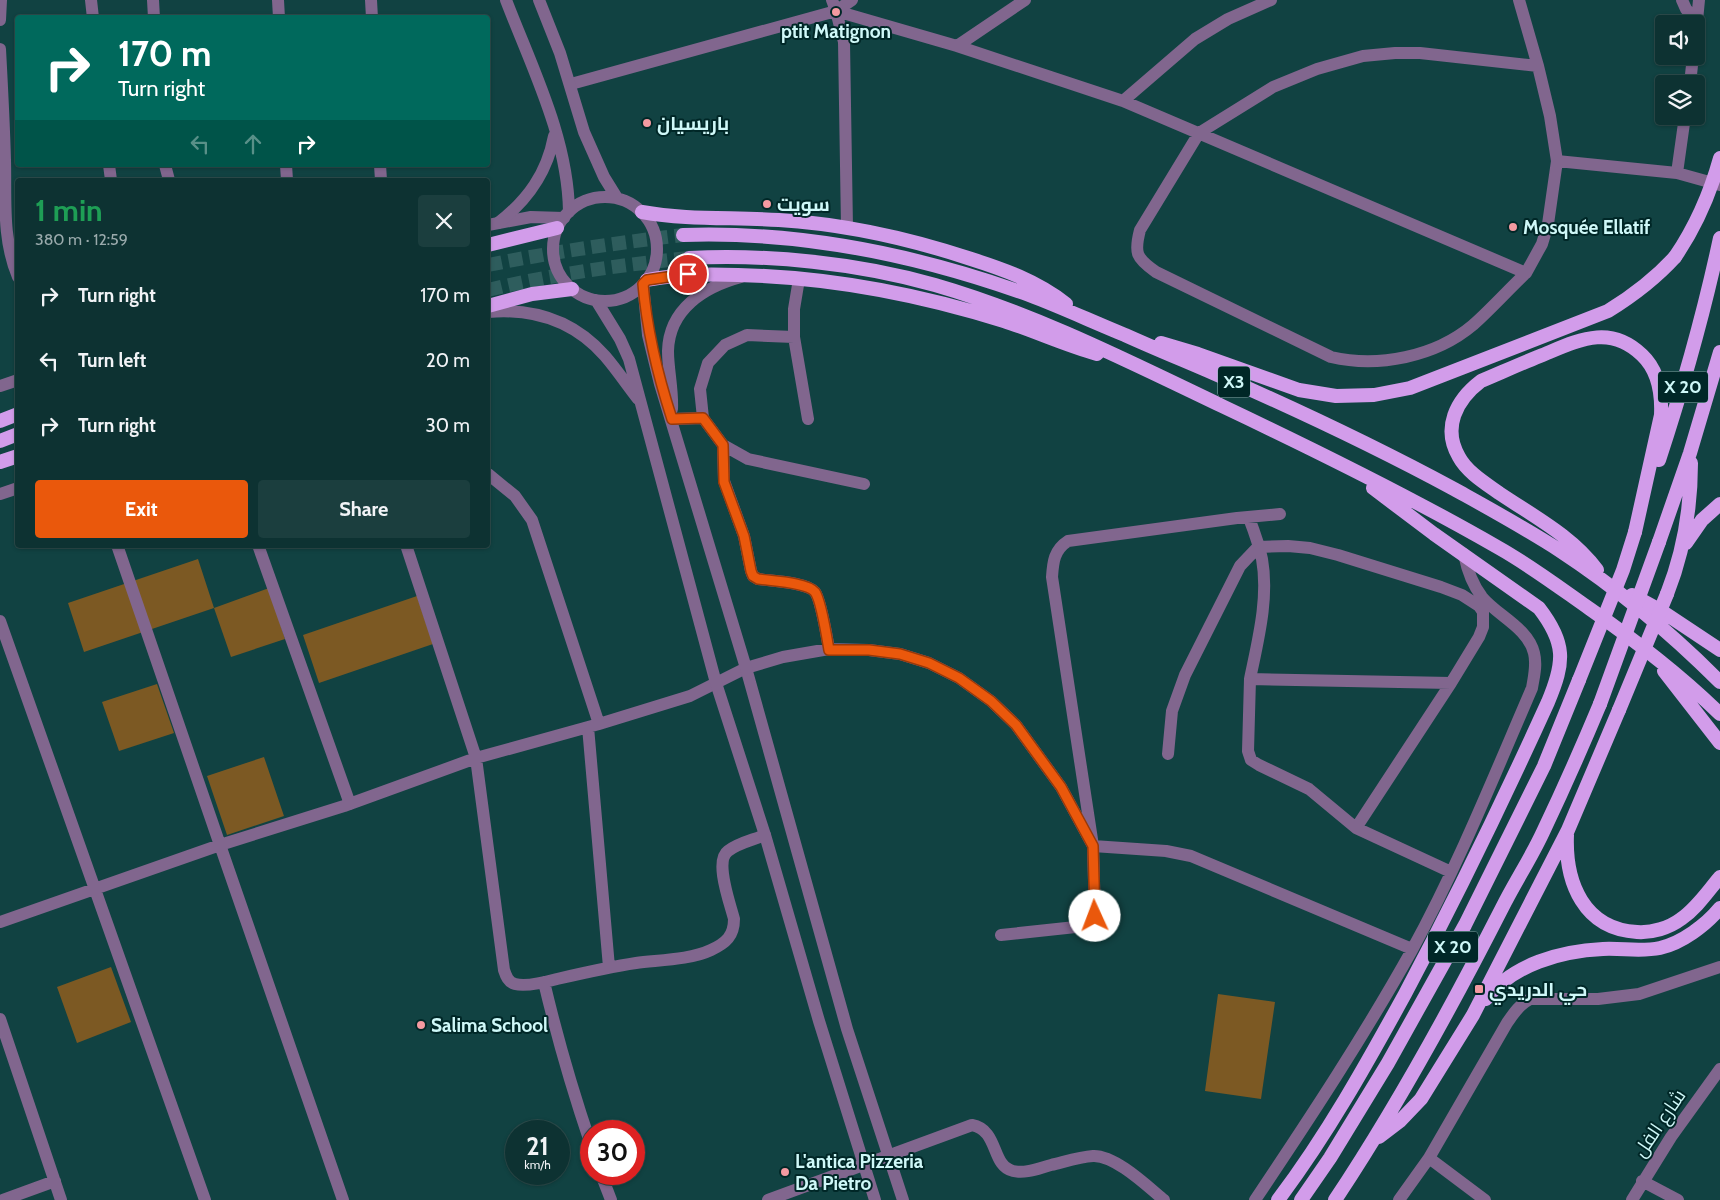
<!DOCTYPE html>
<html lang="en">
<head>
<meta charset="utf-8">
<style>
  :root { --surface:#0d3232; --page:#1b3e3e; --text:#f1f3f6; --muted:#9aaaac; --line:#2d4d4d; --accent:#ea580c }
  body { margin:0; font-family:Cabin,Cairo,sans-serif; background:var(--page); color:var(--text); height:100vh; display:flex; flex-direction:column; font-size:19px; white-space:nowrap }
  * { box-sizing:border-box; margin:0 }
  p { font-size:16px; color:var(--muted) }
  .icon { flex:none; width:28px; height:28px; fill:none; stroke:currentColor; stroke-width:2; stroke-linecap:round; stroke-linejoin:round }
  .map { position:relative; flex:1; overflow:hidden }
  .sheet { position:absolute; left:15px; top:178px; width:475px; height:370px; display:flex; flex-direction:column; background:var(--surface); border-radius:5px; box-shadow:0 1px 4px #0004,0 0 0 1px var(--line) }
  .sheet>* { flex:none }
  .guide { position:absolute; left:15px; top:15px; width:475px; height:152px; border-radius:5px; box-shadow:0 1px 4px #0004,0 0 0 1px var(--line); background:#00695c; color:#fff; overflow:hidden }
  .tools { position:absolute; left:1655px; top:15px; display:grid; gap:10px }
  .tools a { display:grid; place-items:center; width:50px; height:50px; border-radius:5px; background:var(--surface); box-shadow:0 1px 4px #0004,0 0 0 1px var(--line); font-size:25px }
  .speed { position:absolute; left:505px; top:1120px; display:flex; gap:10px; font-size:25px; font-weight:700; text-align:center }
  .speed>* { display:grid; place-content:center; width:65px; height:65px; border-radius:50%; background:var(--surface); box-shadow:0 1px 4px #0004,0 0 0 1px var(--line); line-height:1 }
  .speed small { font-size:12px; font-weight:400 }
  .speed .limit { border:8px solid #d22; background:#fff; color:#111 }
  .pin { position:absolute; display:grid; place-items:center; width:42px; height:42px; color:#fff; margin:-21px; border:2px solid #fff; border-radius:50%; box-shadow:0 1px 5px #0007 }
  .me { position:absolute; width:55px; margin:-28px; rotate:358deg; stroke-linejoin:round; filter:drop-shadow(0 0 4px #0008) }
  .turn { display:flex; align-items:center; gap:18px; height:105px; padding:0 20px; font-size:22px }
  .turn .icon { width:65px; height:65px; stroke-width:2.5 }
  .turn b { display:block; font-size:35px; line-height:42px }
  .lanes { display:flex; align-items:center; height:48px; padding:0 20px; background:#0003; justify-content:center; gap:25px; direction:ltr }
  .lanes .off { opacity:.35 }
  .round { display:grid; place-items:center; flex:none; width:52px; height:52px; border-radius:5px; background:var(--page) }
  .headline { display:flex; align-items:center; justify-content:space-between; height:85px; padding:0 20px }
  h1 { font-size:30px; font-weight:700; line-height:38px; color:#1e9e55 }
  .primary-button { display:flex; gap:10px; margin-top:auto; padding:10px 20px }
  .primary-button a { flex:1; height:58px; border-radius:5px; background:var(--accent); color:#fff; font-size:20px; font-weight:700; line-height:58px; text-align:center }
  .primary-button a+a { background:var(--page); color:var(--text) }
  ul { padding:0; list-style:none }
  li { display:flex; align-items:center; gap:15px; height:65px; padding:0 20px }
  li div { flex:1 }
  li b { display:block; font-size:19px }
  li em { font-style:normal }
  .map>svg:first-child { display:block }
  .green { fill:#7c5923 }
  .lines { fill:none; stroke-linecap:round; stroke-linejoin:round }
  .trunk-tunnel { stroke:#2e5d5d; stroke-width:14; stroke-dasharray:14 7; stroke-linecap:butt }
  .minor { stroke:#81668e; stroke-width:12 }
  .tertiary { stroke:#81668e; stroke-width:12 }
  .trunk { stroke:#d29cea; stroke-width:14 }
  .trunk-bridge { stroke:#d29cea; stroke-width:14 }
  .route-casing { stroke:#983908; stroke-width:12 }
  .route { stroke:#ea580c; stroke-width:9 }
  .poi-dot { fill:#f49aa1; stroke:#002727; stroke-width:2 }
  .labels { text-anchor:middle; stroke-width:4; stroke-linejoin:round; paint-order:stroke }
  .shield { fill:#002727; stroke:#91b9b9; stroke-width:1 }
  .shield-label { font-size:18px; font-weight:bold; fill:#cff8f8 }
  .poi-label { font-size:19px; font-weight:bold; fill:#cff8f8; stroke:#002727; text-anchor:start }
  .street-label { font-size:19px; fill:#cff8f8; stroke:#002727 }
</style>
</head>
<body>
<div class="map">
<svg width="1720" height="1200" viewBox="0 0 1720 1200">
  <rect width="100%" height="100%" fill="#114242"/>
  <path class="green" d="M 198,559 L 214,608 L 269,588 L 285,639 L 231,657 L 214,608 L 84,652 L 68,603 Z
    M 417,596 L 433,644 L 319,683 L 303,635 Z
    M 157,684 L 174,733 L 119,751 L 102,702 Z
    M 264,757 L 284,816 L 227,835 L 207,776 Z
    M 111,967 L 131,1022 L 77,1043 L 57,987 Z
    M 1218,994 L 1275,1002 L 1261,1099 L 1205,1091 Z"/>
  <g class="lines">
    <path class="trunk-tunnel" d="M 488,265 C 553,252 617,243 683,235
      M 488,290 C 554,274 621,265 689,258"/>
    <path class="minor" d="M 91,0 L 93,18
      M 153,0 L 154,18
      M 278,0 L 279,18
      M 371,0 L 372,18
      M 832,0 L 836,11 L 957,46 L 1123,101 L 1526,273 L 1542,244 L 1548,224 L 1557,161 L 1550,116 L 1538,66 L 1519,0
      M 1682,0 L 1686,9 L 1697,22
      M 836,11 L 844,42 L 847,228
      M 0,20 L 1,0
      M 1696,31 L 1699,0
      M 957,46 L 1025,0
      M 0,49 C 2,86 4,123 5,160 C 6,200 2,239 18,277
      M 571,84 L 836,11 L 852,0
      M 1690,84 L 1693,56
      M 1123,101 L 1195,39 L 1228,19 L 1271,0
      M 1557,161 L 1677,173 L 1720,185
      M 109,165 L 111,180
      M 165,165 L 169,180
      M 286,165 L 287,180
      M 380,165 L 381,180
      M 1677,173 L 1685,116
      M 488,225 L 531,217 L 564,218
      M 1526,273 C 1508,290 1491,309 1473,325 C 1435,357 1378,368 1331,357 L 1156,272 C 1136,258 1134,253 1140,230 L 1199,133 L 1273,87 L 1317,69 L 1363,56 L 1395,53 L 1420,53 L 1538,66
      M 799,279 L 794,309 L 794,337 L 808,419
      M 794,337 L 747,335 L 725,345 L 708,363 L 700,389 L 703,418 L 723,445 L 748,459 L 864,484
      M 0,386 L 18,380
      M 672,419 L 703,418
      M 723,445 L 724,481 L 744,536 L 751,571 L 753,576 L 758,579 C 771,581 807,582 815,592 C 821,600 827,638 829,649
      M 488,474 L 515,496 L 532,520 L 599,724
      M 0,494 L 18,488
      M 1280,514 L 1237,518 L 1068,541 C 1054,550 1053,562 1052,577 L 1093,846 L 1166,851 L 1191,856 L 1412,949
      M 1249,518 C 1254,531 1259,545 1262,559 C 1269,598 1258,640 1250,679
      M 117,545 L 220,845 L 343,1200
      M 258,545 L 350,804
      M 406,545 L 476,758 L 504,970 C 506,976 508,982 515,984 C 526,987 546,982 557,979 C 583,973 609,967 636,963 C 659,960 690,960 711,950 C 726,943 734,936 734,919 C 730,903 714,861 728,851 C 738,843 753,840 765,835
      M 0,621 L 205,1200
      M 588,727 L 609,967
      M 1168,754 L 1172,711 L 1185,675 L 1240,566 L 1258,547 L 1288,546 L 1310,548 L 1338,555 L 1441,587 L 1462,595 L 1479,606 L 1483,612 L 1483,627 L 1479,637 L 1451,683 L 1356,828
      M 1451,872 L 1356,828 L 1309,789 L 1259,765 L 1251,760 L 1248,751 L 1250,679 L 1451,683
      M 0,922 L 220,845 L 344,806 L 476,758 L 599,724 L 690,696 L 746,668 L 783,657 L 829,649 L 869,650 L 900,654 L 929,663 L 959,678 L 991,701 L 1016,725 L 1061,787 L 1093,846 L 1095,917 L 1093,922 L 1085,926 L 1001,935
      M 544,982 C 557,1037 573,1092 591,1145
      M 0,1019 L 61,1200
      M 1429,1158 L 1485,1200
      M 601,1174 L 611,1200
      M 1642,1181 L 1678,1200
      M 3,1200 L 55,1181
      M 768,1200 L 972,1125 C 999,1130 991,1166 1013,1171 C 1026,1174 1039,1168 1051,1165 C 1064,1162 1079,1157 1093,1156 C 1115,1155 1147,1186 1164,1200
      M 1255,1200 C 1310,1118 1364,1036 1412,950 C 1458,866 1494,776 1532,688 C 1534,676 1537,665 1534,653 C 1528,628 1498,616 1482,597 C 1472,584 1467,569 1464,554
      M 1399,1200 L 1429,1158 L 1507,1023 C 1514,1013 1519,1005 1530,999 L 1598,999 L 1639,994 L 1720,967
      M 1632,1200 L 1671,1137 L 1720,1069"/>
    <path class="tertiary" d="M 506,0 C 532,68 568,138 569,212
      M 539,0 L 560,53 L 584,132 L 604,177 L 617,198
      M553 249a52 52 0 1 1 104 0a52 52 0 1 1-104 0Z
      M 498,223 C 528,200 547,173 554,136
      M 643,284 L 648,335 L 660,384 L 746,668 L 847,1029 L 903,1200
      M 596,300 L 620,339 L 629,359 L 716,683 L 765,835 L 819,1021 L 875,1200
      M 488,312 C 533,308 574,321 605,356 C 617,370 627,385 638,399
      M 672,409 C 673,389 668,370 668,351 C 669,309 704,287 741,277"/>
    <path class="trunk" d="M 642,212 C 687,220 733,217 779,220 C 843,224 907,238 968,258 C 1003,269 1037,281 1066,304
      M 683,235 C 801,231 918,255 1029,295 C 1061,307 1093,322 1125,335 C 1156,349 1188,362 1220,376 C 1300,411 1378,448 1454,489 C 1490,509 1525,528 1559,550 C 1617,588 1671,633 1720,682
      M 488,245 L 557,228
      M 689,258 C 769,254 857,263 935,285 C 1035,314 1128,361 1222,406 C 1315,450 1409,496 1499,548 C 1531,566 1560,588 1590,609 C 1636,641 1680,675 1720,714
      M 647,280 C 678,274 707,274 738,275 C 827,277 918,294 1004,321 C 1035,331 1065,345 1097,354
      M 488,306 L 532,294 L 572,289
      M 1161,343 L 1198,354 L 1299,390 L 1336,396 L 1374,395 L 1410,388 L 1608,311 C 1634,295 1655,279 1675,257
      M 0,421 L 18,414
      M 0,441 L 18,434
      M 1659,460 C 1683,387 1704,313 1720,238
      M 0,462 L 18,456
      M 1659,542 L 1690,453 L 1720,352
      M 1686,543 L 1702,520 L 1720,504
      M 1597,570 C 1572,536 1533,516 1499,493 C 1485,483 1467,472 1459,457 C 1442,428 1456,400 1481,381 C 1500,373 1520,364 1540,356 C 1577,341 1609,323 1642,355 C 1659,371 1662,393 1661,415 L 1635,532
      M 1667,594 C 1684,551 1691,509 1691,463
      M 1632,595 L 1663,612 L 1720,650
      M 1664,671 L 1720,743
      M 1567,835 C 1565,883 1584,929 1637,932 C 1652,933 1669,928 1681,919 C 1697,908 1708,891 1720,877
      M 1486,999 C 1513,964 1561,951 1603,949 C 1622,948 1641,952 1660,948 C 1682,943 1706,925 1720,908
      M 1379,1137 L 1400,1121 L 1421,1099 L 1473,1015 L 1568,830 L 1619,710
      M 1278,1200 C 1327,1135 1366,1065 1405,994 C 1456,898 1503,801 1548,702 C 1565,662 1566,643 1539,608 L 1434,534 L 1373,488
      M 1301,1200 L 1330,1158 L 1388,1063 L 1465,925 L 1544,766 L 1579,680
      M 1335,1200 C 1397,1107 1451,1008 1502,908 C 1515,882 1531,858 1543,832 C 1563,790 1582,747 1600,704"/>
    <path class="trunk-bridge" d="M 1675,257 C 1696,226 1710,194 1720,158
      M 1579,680 L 1623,570 L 1635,532
      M 1600,704 L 1659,542
      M 1619,710 L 1667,594"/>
  </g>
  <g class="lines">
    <g class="route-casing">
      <path id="route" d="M 688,274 L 647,280 L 643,284 C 647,332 657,373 672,419 L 703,418 L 723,445 L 724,482 L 744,536 L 751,571 L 753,576 L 758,579 C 771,581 807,582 815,592 C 821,600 827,638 829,650 L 869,650 L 900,654 L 929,663 L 959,678 L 991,701 L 1016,725 L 1061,787 L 1093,846 L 1095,916"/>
    </g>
    <use href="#route" class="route"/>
  </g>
  <g class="poi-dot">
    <circle cx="836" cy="12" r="5"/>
    <circle cx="647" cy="123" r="5"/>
    <circle cx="767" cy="204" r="5"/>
    <circle cx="1513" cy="227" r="5"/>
    <rect x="1474" y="984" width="10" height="10" rx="2.5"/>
    <circle cx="421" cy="1025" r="5"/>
    <circle cx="785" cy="1172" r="5"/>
  </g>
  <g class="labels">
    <g class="shield">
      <rect x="1218" y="366.5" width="32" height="31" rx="4"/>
      <rect x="1658" y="371.5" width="50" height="31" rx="4"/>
      <rect x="1428" y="931.5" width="50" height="31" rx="4"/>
    </g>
    <g class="shield-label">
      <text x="1234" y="388">X3</text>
      <text x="1683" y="393">X 20</text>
      <text x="1453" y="953">X 20</text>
    </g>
    <g class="poi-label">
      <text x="836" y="38" text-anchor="middle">ptit Matignon</text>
      <text x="657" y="130">باريسيان</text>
      <text x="777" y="211">سويت</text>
      <text x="1523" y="234">Mosquée Ellatif</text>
      <text x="1489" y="996">حي الدريدي</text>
      <text x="431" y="1032">Salima School</text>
      <text x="795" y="1168">L'antica Pizzeria<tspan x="795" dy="22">Da Pietro</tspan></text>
    </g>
    <g class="street-label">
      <text transform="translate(1659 1123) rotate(-56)" y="7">شارع الفل</text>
    </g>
  </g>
</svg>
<div class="tools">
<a><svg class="icon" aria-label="sound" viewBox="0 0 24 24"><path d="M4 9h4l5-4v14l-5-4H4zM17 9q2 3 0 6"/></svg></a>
<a><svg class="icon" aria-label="layers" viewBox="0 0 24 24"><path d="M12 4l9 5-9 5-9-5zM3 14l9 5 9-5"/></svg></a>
</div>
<div class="speed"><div>21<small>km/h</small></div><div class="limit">30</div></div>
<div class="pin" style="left:688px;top:274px;background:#d93025"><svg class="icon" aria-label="arrive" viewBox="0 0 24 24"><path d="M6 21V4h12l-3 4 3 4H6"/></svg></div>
<svg class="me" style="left:1095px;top:916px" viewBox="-20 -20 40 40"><circle r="19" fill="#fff"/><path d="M0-13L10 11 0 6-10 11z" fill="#ea580c"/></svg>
<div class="guide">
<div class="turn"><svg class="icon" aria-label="right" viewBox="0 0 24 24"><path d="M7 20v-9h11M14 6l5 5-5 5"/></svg><div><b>170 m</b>Turn right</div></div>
<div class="lanes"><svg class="icon off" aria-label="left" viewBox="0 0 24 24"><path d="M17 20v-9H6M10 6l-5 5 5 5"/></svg><svg class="icon off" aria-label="ahead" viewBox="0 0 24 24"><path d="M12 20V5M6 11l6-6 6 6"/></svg><svg class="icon" aria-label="right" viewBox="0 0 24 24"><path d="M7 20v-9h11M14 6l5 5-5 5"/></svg></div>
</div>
<section class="sheet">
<div class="headline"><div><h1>1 min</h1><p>380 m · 12:59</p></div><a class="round"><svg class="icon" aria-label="close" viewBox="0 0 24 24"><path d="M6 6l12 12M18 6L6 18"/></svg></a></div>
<ul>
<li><svg class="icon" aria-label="right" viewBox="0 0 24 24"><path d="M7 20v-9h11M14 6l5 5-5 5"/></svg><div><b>Turn right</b></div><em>170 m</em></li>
<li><svg class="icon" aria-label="left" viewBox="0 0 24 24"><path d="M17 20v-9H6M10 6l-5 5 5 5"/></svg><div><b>Turn left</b></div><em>20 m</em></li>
<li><svg class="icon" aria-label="right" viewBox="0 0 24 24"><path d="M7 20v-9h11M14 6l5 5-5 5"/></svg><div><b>Turn right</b></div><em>30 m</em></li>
</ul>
<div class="primary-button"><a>Exit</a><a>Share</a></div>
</section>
</div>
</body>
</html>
